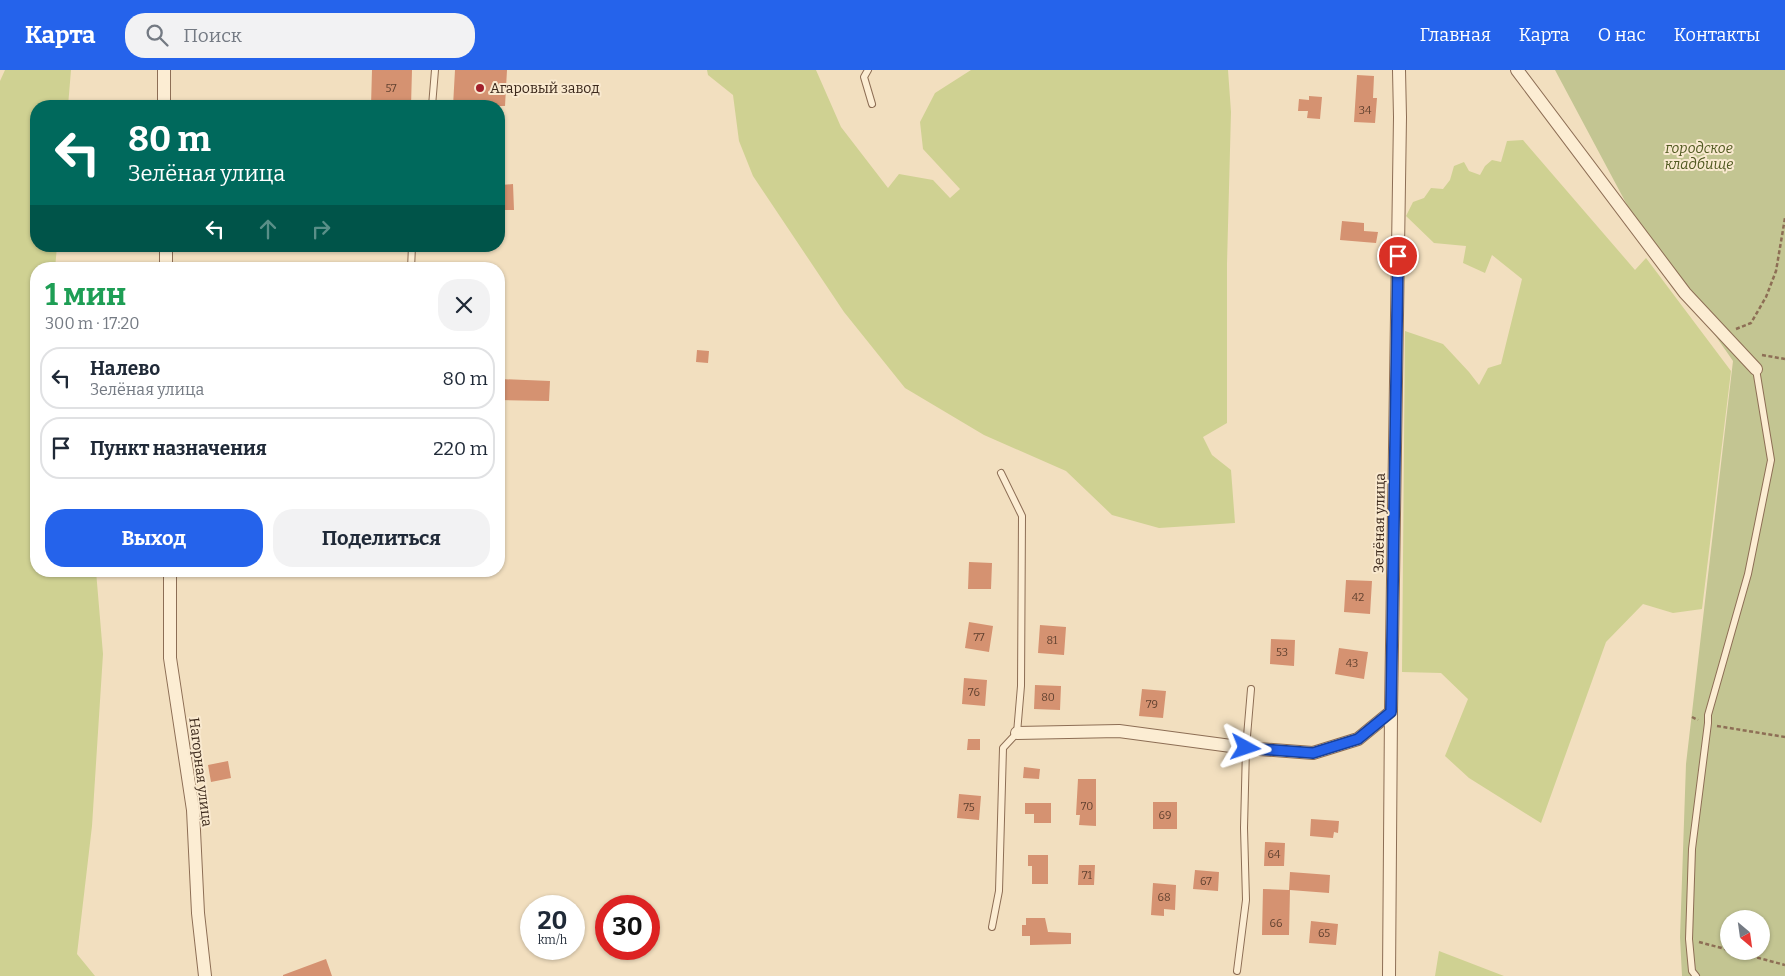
<!DOCTYPE html>
<html lang="ru">
<head>
<meta charset="utf-8">
<style>
  :root { --surface:#fff; --page:#f2f2f3; --text:#1f2937; --muted:#747a83; --line:#e0e1e3; --accent:#2563eb }
  body { margin:0; font-family:Bitter,serif; background:var(--page); color:var(--text); height:100vh; display:flex; flex-direction:column; font-size:19px; white-space:nowrap }
  * { box-sizing:border-box; margin:0 }
  p { font-size:16px; color:var(--muted) }
  .icon { flex:none; width:28px; height:28px; fill:none; stroke:currentColor; stroke-width:2; stroke-linecap:round; stroke-linejoin:round }
  .map { position:relative; flex:1; overflow:hidden }
  .panel { position:absolute; left:30px; top:192px; width:475px; height:315px; display:flex; flex-direction:column; background:var(--surface); border-radius:20px; box-shadow:0 1px 4px #0004 }
  .panel>* { flex:none }
  .guide { position:absolute; left:30px; top:30px; width:475px; height:152px; border-radius:20px; box-shadow:0 1px 4px #0004; background:#00695c; color:#fff; overflow:hidden }
  .needle { width:32px; rotate:151deg }
  .tools { position:absolute; left:1720px; top:840px; display:grid; gap:10px }
  .tools a { display:grid; place-items:center; width:50px; height:50px; border-radius:50%; background:var(--surface); box-shadow:0 1px 4px #0004; font-size:25px }
  .speed { position:absolute; left:520px; top:825px; display:flex; gap:10px; font-size:25px; font-weight:700; text-align:center }
  .speed>* { display:grid; place-content:center; width:65px; height:65px; border-radius:50%; background:var(--surface); box-shadow:0 1px 4px #0004; line-height:1 }
  .speed small { font-size:12px; font-weight:400 }
  .speed .limit { border:8px solid #d22; background:#fff; color:#111 }
  .pin { position:absolute; display:grid; place-items:center; width:42px; height:42px; color:#fff; margin:-21px; border:2px solid #fff; border-radius:50%; box-shadow:0 1px 5px #0007 }
  .me { position:absolute; width:55px; margin:-28px; rotate:95deg; stroke-linejoin:round; filter:drop-shadow(0 0 4px #0008) }
  .turn { display:flex; align-items:center; gap:18px; height:105px; padding:0 15px; font-size:22px }
  .turn .icon { width:65px; height:65px; stroke-width:2.5 }
  .turn b { display:block; font-size:35px; line-height:42px }
  .lanes { display:flex; align-items:center; height:48px; padding:0 15px; background:#0003; justify-content:center; gap:25px; direction:ltr }
  .lanes .off { opacity:.35 }
  .round { display:grid; place-items:center; flex:none; width:52px; height:52px; border-radius:20px; background:var(--page) }
  .headline { display:flex; align-items:center; justify-content:space-between; height:85px; padding:0 15px }
  h1 { font-size:30px; font-weight:700; line-height:38px; color:#1e9e55 }
  .button { display:flex; gap:10px; margin-top:auto; padding:10px 15px }
  .button a { flex:1; height:58px; border-radius:20px; background:var(--accent); color:#fff; font-size:20px; font-weight:700; line-height:58px; text-align:center }
  .button a+a { background:var(--page); color:var(--text) }
  ul { padding:0; list-style:none }
  li { display:flex; align-items:center; gap:15px; height:62px; margin:0 10px 8px; padding:0 5px; border:2px solid var(--line); border-radius:20px }
  li div { flex:1 }
  li b { display:block; font-size:19px }
  li em { font-style:normal }
  header { display:flex; align-items:center; gap:30px; box-sizing:border-box; height:70px; padding:0 25px; background:var(--accent); color:#fff }
  header strong { font-size:24px }
  nav { display:flex; gap:28px; margin-inline-start:auto; font-size:18px }
  .search { width:350px; height:45px; background:var(--page); display:flex; align-items:center; gap:12px; box-sizing:border-box; padding:0 18px; border-radius:20px; color:var(--muted); font-size:19px }
  .map>svg:first-child { display:block }
  .green { fill:#cfd192 }
  .cemetery { fill:#c3c592; fill-rule:evenodd }
  .building { fill:#d59271 }
  .lines { fill:none; stroke-linecap:round; stroke-linejoin:round }
  .lane-casing { stroke:#8d6e55; stroke-width:8 }
  .street-casing { stroke:#8d6e55; stroke-width:14 }
  .path { stroke:#8d6e55; stroke-width:2.5; stroke-dasharray:4 2.5; stroke-linecap:butt }
  .lane { stroke:#fcedd3; stroke-width:6 }
  .street { stroke:#fcedd3; stroke-width:12 }
  .route-casing { stroke:#184099; stroke-width:12 }
  .route { stroke:#2563eb; stroke-width:9 }
  .poi-dot { fill:#a21f2b; stroke:#f9e9cf; stroke-width:2 }
  .labels { text-anchor:middle; stroke-width:4; stroke-linejoin:round; paint-order:stroke }
  .number-label { font-size:11px; fill:#624230 }
  .poi-label { font-size:14px; fill:#3b281b; stroke:#f9e9cf; text-anchor:start }
  .park-label { font-size:14px; font-style:italic; fill:#505920; stroke:#f9e9cf }
  .street-label { font-size:14px; fill:#3b281b; stroke:#f9e9cf }
</style>
</head>
<body>
<header>
<strong>Карта</strong>
<div class="search"><svg class="icon" aria-label="search" viewBox="0 0 24 24"><circle cx="10" cy="10" r="6"/><path d="M15 15l6 6"/></svg>Поиск</div>
<nav><a>Главная</a><a>Карта</a><a>О нас</a><a>Контакты</a></nav>
</header>
<div class="map">
<svg width="1785" height="906" viewBox="0 0 1785 906">
  <rect width="100%" height="100%" fill="#f2dfbf"/>
  <path class="green" d="M 5,0 L 71,0 L 68,36 L 36,36 L 36,176 L 57,176 L 55,199 L 36,199 L 36,501 L 96,501 L 103,584 L 92,756 L 77,884 L 95,906 L 0,906 L 0,11 Z
    M 707,0 L 816,0 L 841,57 L 888,118 L 899,104 L 933,110 L 950,128 L 960,119 L 923,79 L 920,52 L 935,23 L 971,0 L 1228,0 L 1231,42 L 1227,194 L 1227,353 L 1203,367 L 1212,385 L 1231,400 L 1235,453 L 1159,458 L 1112,445 L 1066,401 L 984,365 L 905,318 L 844,242 L 753,106 L 739,71 L 733,25 L 708,5 Z
    M 1523,70 L 1635,200 L 1646,188 L 1731,301 L 1702,539 L 1673,543 L 1643,534 L 1606,572 L 1541,753 L 1469,708 L 1445,686 L 1468,629 L 1441,603 L 1402,602 L 1405,261 L 1443,274 L 1469,302 L 1479,315 L 1488,298 L 1501,294 L 1522,209 L 1492,185 L 1485,203 L 1463,193 L 1466,176 L 1434,173 L 1406,146 L 1413,132 L 1424,128 L 1431,118 L 1443,119 L 1450,110 L 1454,96 L 1464,92 L 1469,101 L 1480,105 L 1485,96 L 1492,90 L 1501,92 L 1507,71 Z
    M 1439,881 L 1504,906 L 1435,906 Z"/>
  <path class="cemetery" d="M 1555,0 L 1785,0 L 1785,906 L 1682,906 L 1680,867 L 1686,694 L 1733,291 L 1634,148 ZM 1729,849 L 1761,849 L 1761,881 L 1729,881 Z"/>
  <path class="building" d="M 372,0 L 412,0 L 411,36 L 371,36 Z
    M 455,0 L 507,0 L 505,36 L 453,36 Z
    M 1357,5 L 1374,6 L 1373,28 L 1377,28 L 1375,53 L 1354,52 Z
    M 1309,26 L 1322,27 L 1320,49 L 1307,48 L 1308,41 L 1298,41 L 1299,29 L 1309,30 Z
    M 513,114 L 514,140 L 502,140 L 501,115 Z
    M 1342,151 L 1364,153 L 1364,161 L 1378,162 L 1376,173 L 1340,170 Z
    M 697,280 L 709,281 L 708,293 L 696,292 Z
    M 499,309 L 550,311 L 549,331 L 499,330 Z
    M 969,492 L 992,493 L 991,519 L 968,519 Z
    M 1346,510 L 1372,511 L 1370,544 L 1344,542 Z
    M 969,552 L 993,556 L 989,582 L 965,578 Z
    M 1040,555 L 1066,557 L 1064,585 L 1038,583 Z
    M 1271,569 L 1295,570 L 1294,596 L 1270,594 Z
    M 1339,578 L 1368,582 L 1364,609 L 1335,604 Z
    M 964,608 L 987,610 L 985,636 L 962,634 Z
    M 1035,615 L 1061,616 L 1060,640 L 1034,639 Z
    M 1142,619 L 1166,621 L 1163,648 L 1139,646 Z
    M 968,669 L 980,669 L 980,680 L 967,680 Z
    M 228,691 L 231,708 L 211,712 L 208,695 Z
    M 1024,697 L 1040,699 L 1039,709 L 1023,708 Z
    M 1078,709 L 1096,709 L 1096,756 L 1079,755 L 1080,745 L 1076,745 Z
    M 959,724 L 981,726 L 979,750 L 957,748 Z
    M 1153,732 L 1177,732 L 1177,759 L 1153,759 Z
    M 1025,733 L 1051,733 L 1051,753 L 1034,753 L 1034,744 L 1025,744 Z
    M 1311,749 L 1339,751 L 1338,763 L 1334,762 L 1333,768 L 1310,766 Z
    M 1265,772 L 1285,773 L 1284,796 L 1264,796 Z
    M 1028,785 L 1048,785 L 1048,814 L 1032,814 L 1032,796 L 1028,796 Z
    M 1079,795 L 1095,795 L 1094,815 L 1078,815 Z
    M 1195,800 L 1219,802 L 1218,821 L 1193,819 Z
    M 1290,802 L 1330,805 L 1329,823 L 1290,820 L 1289,865 L 1262,865 L 1263,819 L 1289,820 Z
    M 1153,813 L 1176,815 L 1175,840 L 1164,839 L 1164,846 L 1151,845 Z
    M 1026,848 L 1045,848 L 1048,862 L 1071,863 L 1071,874 L 1030,875 L 1030,866 L 1022,866 L 1022,855 L 1026,855 Z
    M 1311,851 L 1338,854 L 1336,875 L 1309,873 Z
    M 326,889 L 332,906 L 283,906 L 283,905 Z"/>
  <g class="lines">
    <g class="lane-casing">
      <path id="lane" d="M 868,0 L 864,7 L 872,34
        M 432,36 L 435,0
        M 411,199 L 412,176
        M 992,857 L 999,821 L 1003,678 L 1017,663 L 1021,616 L 1022,446 L 1001,403
        M 1237,901 L 1246,830 L 1244,758 L 1246,678 L 1251,619
        M 1696,906 L 1692,901 L 1689,869 L 1692,779 L 1708,653 L 1708,645 L 1748,504 L 1771,390 L 1756,299"/>
    </g>
    <g class="street-casing">
      <path id="street" d="M 164,0 L 164,36
        M 1517,0 L 1685,223 L 1756,299
        M 166,176 L 166,199
        M 170,501 L 170,588 L 193,740 L 198,843 L 205,906
        M 1017,663 L 1119,661 L 1246,678 L 1313,683 L 1358,669 L 1391,642
        M 1389,906 L 1391,642 L 1400,47 L 1399,0"/>
    </g>
    <path class="path" d="M 1736,259 L 1751,253 L 1766,227 L 1776,201 L 1785,148
      M 1762,285 L 1785,289
      M 1692,647 L 1698,650
      M 1717,656 L 1785,667
      M 1699,872 L 1729,880
      M 1732,881 L 1785,895"/>
    <use href="#lane" class="lane"/>
    <use href="#street" class="street"/>
  </g>
  <g class="lines">
    <g class="route-casing">
      <path id="route" d="M 1246,678 L 1313,683 L 1358,669 L 1391,642 L 1398,186"/>
    </g>
    <use href="#route" class="route"/>
  </g>
  <circle class="poi-dot" cx="480" cy="18" r="5"/>
  <g class="labels">
    <g class="number-label">
      <text x="391" y="22">57</text>
      <text x="1365" y="44">34</text>
      <text x="1358" y="531">42</text>
      <text x="979" y="571">77</text>
      <text x="1052" y="574">81</text>
      <text x="1282" y="586">53</text>
      <text x="1352" y="597">43</text>
      <text x="974" y="626">76</text>
      <text x="1048" y="631">80</text>
      <text x="1152" y="638">79</text>
      <text x="1087" y="740">70</text>
      <text x="969" y="741">75</text>
      <text x="1165" y="749">69</text>
      <text x="1274" y="788">64</text>
      <text x="1087" y="809">71</text>
      <text x="1206" y="815">67</text>
      <text x="1164" y="831">68</text>
      <text x="1276" y="857">66</text>
      <text x="1324" y="867">65</text>
    </g>
    <g class="poi-label">
      <text x="490" y="23">Агаровый завод</text>
    </g>
    <g class="park-label">
      <text x="1699" y="83">городское<tspan x="1699" dy="16">кладбище</tspan></text>
    </g>
    <g class="street-label">
      <text transform="translate(1379 453) rotate(-89)" y="5">Зелёная улица</text>
      <text transform="translate(201 702) rotate(83)" y="5">Нагорная улица</text>
    </g>
  </g>
</svg>
<div class="tools">
<a><svg class="needle" viewBox="-14 -14 28 28"><path d="M0-13l5 13h-10z" fill="#e53935"/><path d="M0 13l5-13h-10z" fill="#747a83"/></svg></a>
</div>
<div class="speed"><div>20<small>km/h</small></div><div class="limit">30</div></div>
<div class="pin" style="left:1398px;top:186px;background:#d93025"><svg class="icon" aria-label="arrive" viewBox="0 0 24 24"><path d="M6 21V4h12l-3 4 3 4H6"/></svg></div>
<svg class="me" style="left:1246px;top:678px" viewBox="-20 -20 40 40"><path d="M0-17L14 15 0 8-14 15z" fill="#2563eb" stroke="#fff" stroke-width="4"/></svg>
<div class="guide">
<div class="turn"><svg class="icon" aria-label="left" viewBox="0 0 24 24"><path d="M17 20v-9H6M10 6l-5 5 5 5"/></svg><div><b>80 m</b>Зелёная улица</div></div>
<div class="lanes"><svg class="icon" aria-label="left" viewBox="0 0 24 24"><path d="M17 20v-9H6M10 6l-5 5 5 5"/></svg><svg class="icon off" aria-label="ahead" viewBox="0 0 24 24"><path d="M12 20V5M6 11l6-6 6 6"/></svg><svg class="icon off" aria-label="right" viewBox="0 0 24 24"><path d="M7 20v-9h11M14 6l5 5-5 5"/></svg></div>
</div>
<section class="panel">
<div class="headline"><div><h1>1 мин</h1><p>300 m · 17:20</p></div><a class="round"><svg class="icon" aria-label="close" viewBox="0 0 24 24"><path d="M6 6l12 12M18 6L6 18"/></svg></a></div>
<ul>
<li><svg class="icon" aria-label="left" viewBox="0 0 24 24"><path d="M17 20v-9H6M10 6l-5 5 5 5"/></svg><div><b>Налево</b><p>Зелёная улица</p></div><em>80 m</em></li>
<li><svg class="icon" aria-label="arrive" viewBox="0 0 24 24"><path d="M6 21V4h12l-3 4 3 4H6"/></svg><div><b>Пункт назначения</b></div><em>220 m</em></li>
</ul>
<div class="button"><a>Выход</a><a>Поделиться</a></div>
</section>
</div>
</body>
</html>
